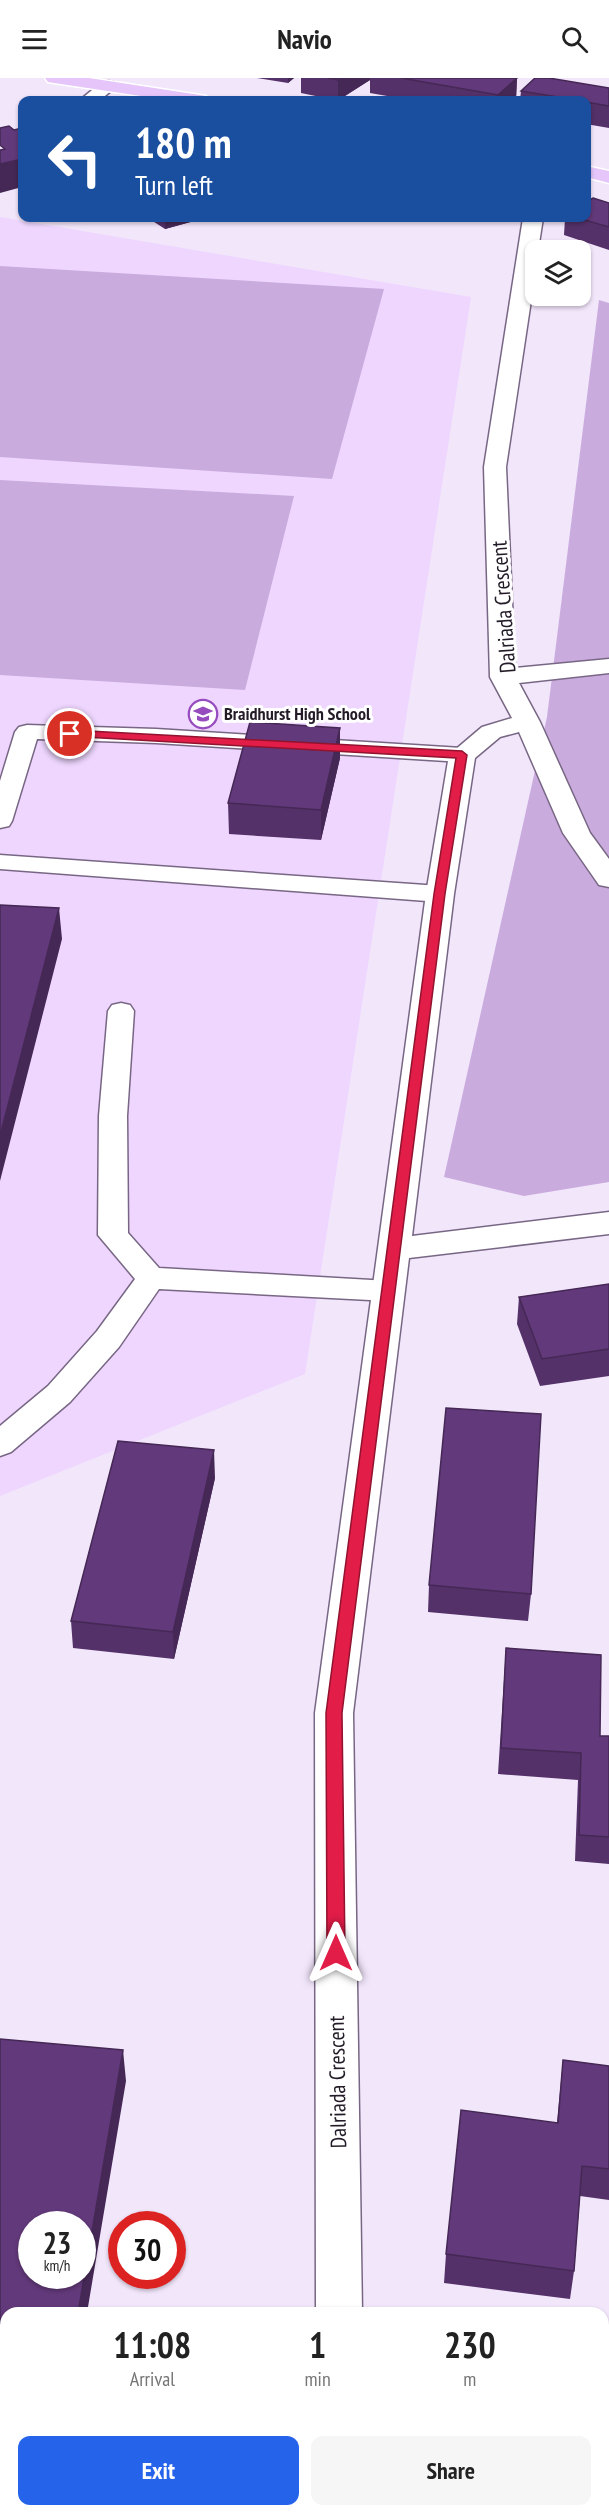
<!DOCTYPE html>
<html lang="en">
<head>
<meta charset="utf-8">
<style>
  :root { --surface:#fff; --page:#f6f6f6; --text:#222; --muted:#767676; --accent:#2563eb }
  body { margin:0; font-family:"PT Sans Narrow",sans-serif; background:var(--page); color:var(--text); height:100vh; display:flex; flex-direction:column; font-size:22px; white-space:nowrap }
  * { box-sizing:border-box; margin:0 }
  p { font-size:20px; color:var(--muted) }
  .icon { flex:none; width:33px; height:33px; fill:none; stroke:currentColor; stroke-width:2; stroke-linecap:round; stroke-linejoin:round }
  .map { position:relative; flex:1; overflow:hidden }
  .side { position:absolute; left:0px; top:2229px; width:609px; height:210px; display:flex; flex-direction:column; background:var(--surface); border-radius:18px 18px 0 0; box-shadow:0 2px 4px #0004 }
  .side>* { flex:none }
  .top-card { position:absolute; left:18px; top:18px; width:573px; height:126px; border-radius:12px; box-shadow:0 2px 4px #0004; background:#1a4fa0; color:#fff; overflow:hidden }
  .fabs { position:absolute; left:525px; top:162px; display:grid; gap:12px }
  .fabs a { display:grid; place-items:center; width:66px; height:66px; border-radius:12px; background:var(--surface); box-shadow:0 2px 4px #0004; font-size:30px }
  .speed { position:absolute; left:18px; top:2133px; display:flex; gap:12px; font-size:30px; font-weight:700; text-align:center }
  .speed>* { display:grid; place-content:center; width:78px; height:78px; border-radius:50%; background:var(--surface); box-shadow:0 2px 4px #0004; line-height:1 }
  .speed small { font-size:15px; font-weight:400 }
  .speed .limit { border:9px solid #d22; background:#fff; color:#111 }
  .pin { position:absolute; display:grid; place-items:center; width:51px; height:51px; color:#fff; margin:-26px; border:3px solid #fff; border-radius:50%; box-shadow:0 2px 6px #0007 }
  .me { position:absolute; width:66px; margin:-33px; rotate:0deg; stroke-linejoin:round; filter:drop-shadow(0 0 4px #0008) }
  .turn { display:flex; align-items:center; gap:21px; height:126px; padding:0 18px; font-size:27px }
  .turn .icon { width:78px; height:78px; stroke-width:2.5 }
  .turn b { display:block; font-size:42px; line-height:51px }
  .eta { display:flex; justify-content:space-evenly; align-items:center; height:102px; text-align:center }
  .eta b { font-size:36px; font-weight:800; line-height:42px }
  .primary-button { display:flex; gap:12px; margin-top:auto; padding:12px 18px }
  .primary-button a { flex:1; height:69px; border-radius:12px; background:var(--accent); color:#fff; font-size:24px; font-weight:800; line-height:69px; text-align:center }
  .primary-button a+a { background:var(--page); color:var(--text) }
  header { display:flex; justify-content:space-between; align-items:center; height:78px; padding:0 18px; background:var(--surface); font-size:27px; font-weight:800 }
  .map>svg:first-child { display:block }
  .built { fill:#eed6fe }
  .green { fill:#caabde }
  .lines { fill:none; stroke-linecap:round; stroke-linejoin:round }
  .lane-casing { stroke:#786784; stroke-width:3 }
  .street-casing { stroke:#786784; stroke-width:3 }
  .primary-casing { stroke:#fff; stroke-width:3 }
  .lane { fill:#fff; fill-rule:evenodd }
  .street { fill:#fff; fill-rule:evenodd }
  .primary { fill:#e6c5fa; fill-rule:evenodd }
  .wall { fill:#543169 }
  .shaded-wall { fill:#452855 }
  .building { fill:#62397a; stroke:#452855; stroke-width:1.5; fill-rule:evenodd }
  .route { fill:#e11d48; stroke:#92132f; stroke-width:1.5 }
  .labels { text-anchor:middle; stroke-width:6; stroke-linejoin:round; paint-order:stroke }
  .far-poi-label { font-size:18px; font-weight:bold; fill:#231b27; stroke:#fff; text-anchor:start }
  .street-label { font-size:22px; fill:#231b27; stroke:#fff }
</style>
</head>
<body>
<header><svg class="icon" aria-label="menu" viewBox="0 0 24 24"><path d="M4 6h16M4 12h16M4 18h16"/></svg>Navio<svg class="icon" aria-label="search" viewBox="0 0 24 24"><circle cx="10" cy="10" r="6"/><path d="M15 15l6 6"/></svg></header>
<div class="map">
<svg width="609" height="2439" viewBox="0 0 609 2439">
  <rect width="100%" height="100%" fill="#f2e6fb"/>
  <path class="built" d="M 0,139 L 471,219 L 305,1296 L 0,1418 Z"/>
  <path class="green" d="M 0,188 L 384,211 L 332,401 L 0,379 Z
    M 599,222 L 609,225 L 609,1104 L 524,1118 L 444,1099 L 547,639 Z
    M 0,402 L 294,418 L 245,612 L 0,597 Z"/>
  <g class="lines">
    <g class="lane-casing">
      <path id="lane" d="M 27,647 L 156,651 L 462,670 L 470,672 L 474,677 L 470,682 L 462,684 L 156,665 L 37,661 L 12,743 L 9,748 L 0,750 L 0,703 L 15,654 L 19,649 Z
        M 0,777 L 440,808 L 449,811 L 453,816 L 449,821 L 440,824 L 0,791 Z
        M 121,925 L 130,927 L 134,933 L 127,1038 L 128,1155 L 159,1190 L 389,1203 L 400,1206 L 404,1213 L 400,1220 L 389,1223 L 159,1211 L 119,1269 L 70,1324 L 11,1374 L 0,1378 L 0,1348 L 48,1308 L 97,1253 L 135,1201 L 98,1157 L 99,1038 L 108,933 L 112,927 Z"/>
    </g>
    <g class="street-casing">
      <path id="street" d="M 108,3 L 114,4 L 117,8 L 100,22 L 80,22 L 102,4 Z
        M 523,140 L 543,140 L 538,172 L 536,172 L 536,189 L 506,389 L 515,590 L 609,581 L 609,595 L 519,605 L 540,644 L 590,755 L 609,781 L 609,809 L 599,807 L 563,755 L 519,654 L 500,659 L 475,680 L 454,816 L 412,1158 L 609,1134 L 609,1156 L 409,1180 L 353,1635 L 362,2235 L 316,2235 L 315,1635 L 426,816 L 449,677 L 482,649 L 512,640 L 490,599 L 484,389 Z
        M 317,2433 L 365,2433 L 365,2439 L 317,2439 Z"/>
    </g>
    <g class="primary-casing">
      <path id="primary" d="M 45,0 L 89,0 L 200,17 L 206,18 L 209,22 L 168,22 L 54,5 L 48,4 Z
        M 586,88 L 609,93 L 609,105 L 586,99 Z"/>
    </g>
    <use href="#lane" class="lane"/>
    <use href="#street" class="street"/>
    <use href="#primary" class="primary"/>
  </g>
  <path class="wall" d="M 257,0 L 294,0 L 288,5 Z
    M 301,0 L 517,0 L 516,21 L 515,22 L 410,22 L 370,15 L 370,2 L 339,22 L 335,22 L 301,15 Z
    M 609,10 L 609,50 L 586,46 L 586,22 L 520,22 L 521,13 Z
    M 609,125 L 609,172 L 564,157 L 565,140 L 586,140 Z
    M 148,140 L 205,140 L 165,151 Z
    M 340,650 L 340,680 L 321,762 L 229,756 L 228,725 Z
    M 609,1206 L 609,1298 L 540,1308 L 517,1246 L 519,1219 Z
    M 215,1400 L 174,1581 L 73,1570 L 71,1543 Z
    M 429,1507 L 531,1516 L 528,1543 L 428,1534 Z
    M 506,1570 L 600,1658 L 609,1658 L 609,1786 L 575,1783 L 578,1702 L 498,1696 Z
    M 563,1982 L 609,1988 L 609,2122 L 580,2118 L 574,2193 L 570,2221 L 444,2205 L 446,2176 L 557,2044 Z
    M 444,2433 L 583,2433 L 584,2439 L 445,2439 Z"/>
  <path class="shaded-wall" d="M 288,0 L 294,0 L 288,5 Z
    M 342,0 L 370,0 L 370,2 L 338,22 L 338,2 Z
    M 517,0 L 516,21 L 515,22 L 498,22 L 498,17 Z
    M 22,81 L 22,109 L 0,115 L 0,86 Z
    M 165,140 L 205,140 L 165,151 Z
    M 240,140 L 252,140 L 240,143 Z
    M 340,650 L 340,680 L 321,762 L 321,732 Z
    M 59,830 L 62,861 L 0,1103 L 0,1058 Z
    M 214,1372 L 215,1400 L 174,1581 L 173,1554 Z
    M 123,1972 L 126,2003 L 87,2235 L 78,2235 Z
    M 44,2433 L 53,2433 L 52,2439 L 43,2439 Z"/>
  <path class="building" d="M 328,0 L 342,0 L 338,2 Z
    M 401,0 L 517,0 L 498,17 Z
    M 535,0 L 549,0 L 609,10 L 609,28 L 586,24 L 586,22 L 576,22 L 521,13 Z
    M 9,48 L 14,52 L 22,50 L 22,81 L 0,86 L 0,72 L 5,71 L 0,67 L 0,50 Z
    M 593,120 L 609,125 L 609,149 L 578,140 L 586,140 L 586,124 Z
    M 250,644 L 340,650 L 321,732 L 228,725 Z
    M 0,827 L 59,830 L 0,1058 Z
    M 609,1206 L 609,1271 L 542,1281 L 519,1219 Z
    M 446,1330 L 541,1336 L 531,1516 L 429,1507 Z
    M 118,1363 L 214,1372 L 173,1554 L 71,1543 Z
    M 506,1570 L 601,1577 L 600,1658 L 609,1658 L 609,1759 L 579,1757 L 581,1675 L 501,1670 Z
    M 0,1961 L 123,1972 L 78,2235 L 6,2235 L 6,2433 L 44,2433 L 43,2439 L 0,2439 ZM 32,2146 L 82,2146 L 82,2198 L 32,2198 Z
    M 563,1982 L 609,1988 L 609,2091 L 582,2088 L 574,2193 L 446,2176 L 461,2032 L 558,2045 Z
    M 450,2433 L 583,2433 L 584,2439 L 451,2439 Z"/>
  <path class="route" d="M 70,652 L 462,673 L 467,677 L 445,816 L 342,1635 L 345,1875 L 342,1880 L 336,1883 L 330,1880 L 327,1875 L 326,1635 L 434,816 L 456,680 L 67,658 L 67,653 Z"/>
  <defs>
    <g id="school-ring" transform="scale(1.5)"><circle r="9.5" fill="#fff" stroke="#964cbe" stroke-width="1.5"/><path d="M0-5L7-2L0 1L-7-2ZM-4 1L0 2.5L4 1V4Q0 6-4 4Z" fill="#964cbe"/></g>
  </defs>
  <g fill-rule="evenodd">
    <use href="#school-ring" x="203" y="636"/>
  </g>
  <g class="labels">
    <g class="far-poi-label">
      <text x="224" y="642">Braidhurst High School</text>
    </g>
    <g class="street-label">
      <text transform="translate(503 529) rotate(-94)" y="8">Dalriada Crescent</text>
      <text transform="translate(337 2004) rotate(-91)" y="8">Dalriada Crescent</text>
    </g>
  </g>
</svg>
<div class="fabs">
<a><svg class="icon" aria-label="layers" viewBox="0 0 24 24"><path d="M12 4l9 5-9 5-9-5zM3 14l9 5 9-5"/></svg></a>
</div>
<div class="speed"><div>23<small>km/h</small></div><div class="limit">30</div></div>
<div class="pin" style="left:70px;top:656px;background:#d93025"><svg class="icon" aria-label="arrive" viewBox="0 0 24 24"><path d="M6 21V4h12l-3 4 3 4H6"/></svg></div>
<svg class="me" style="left:336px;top:1875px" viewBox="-20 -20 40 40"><path d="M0-17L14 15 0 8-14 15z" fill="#e11d48" stroke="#fff" stroke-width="4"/></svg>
<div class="top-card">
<div class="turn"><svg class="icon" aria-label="left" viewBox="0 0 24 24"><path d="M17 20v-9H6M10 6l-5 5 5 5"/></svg><div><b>180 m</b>Turn left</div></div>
</div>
<section class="side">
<div class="eta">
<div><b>11:08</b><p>Arrival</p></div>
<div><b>1</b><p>min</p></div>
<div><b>230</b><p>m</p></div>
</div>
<div class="primary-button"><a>Exit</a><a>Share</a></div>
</section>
</div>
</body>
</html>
